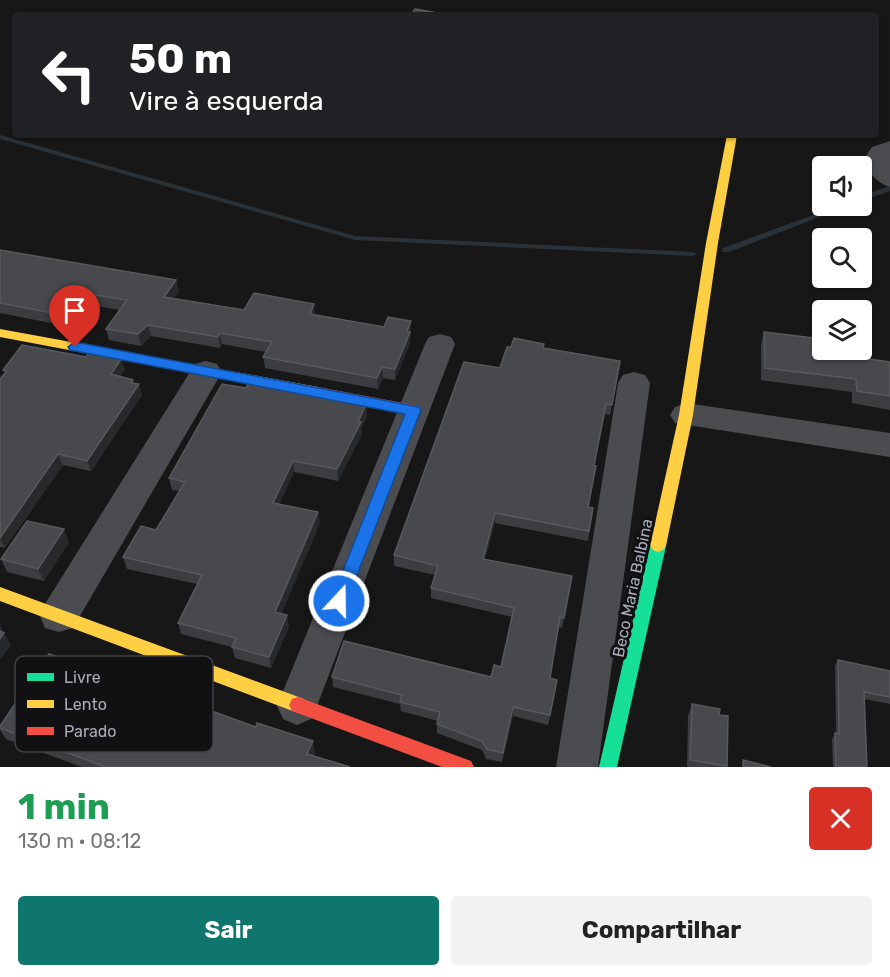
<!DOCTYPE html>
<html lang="pt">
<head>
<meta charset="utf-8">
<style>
  :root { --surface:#fff; --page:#f2f2f2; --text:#222; --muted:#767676; --accent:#0f766e }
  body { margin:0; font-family:Rubik,sans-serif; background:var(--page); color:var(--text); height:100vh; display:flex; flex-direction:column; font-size:22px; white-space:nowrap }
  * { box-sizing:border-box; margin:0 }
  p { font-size:20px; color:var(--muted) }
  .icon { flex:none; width:33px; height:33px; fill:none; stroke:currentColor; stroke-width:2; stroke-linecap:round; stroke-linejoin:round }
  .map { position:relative; height:767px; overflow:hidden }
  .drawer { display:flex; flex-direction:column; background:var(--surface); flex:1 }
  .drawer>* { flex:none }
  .guide { position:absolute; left:12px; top:12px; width:867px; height:126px; border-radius:6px; box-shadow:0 2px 4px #0004; background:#202124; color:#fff; overflow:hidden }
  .tools { position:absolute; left:812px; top:156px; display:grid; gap:12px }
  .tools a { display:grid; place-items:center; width:60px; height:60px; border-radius:6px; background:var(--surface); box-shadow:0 2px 4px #0004; font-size:30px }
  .pin { position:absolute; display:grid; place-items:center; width:51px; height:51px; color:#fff; margin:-62px -26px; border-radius:50% 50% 50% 0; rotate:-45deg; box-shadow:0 0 6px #0007 }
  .pin .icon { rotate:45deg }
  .me { position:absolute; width:66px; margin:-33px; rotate:21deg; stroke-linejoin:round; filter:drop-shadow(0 0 4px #0008) }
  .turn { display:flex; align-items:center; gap:21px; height:126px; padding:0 18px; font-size:27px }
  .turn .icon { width:78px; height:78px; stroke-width:2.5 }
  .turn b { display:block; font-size:42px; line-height:51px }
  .round { display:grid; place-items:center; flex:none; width:63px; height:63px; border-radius:6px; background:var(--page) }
  .head { display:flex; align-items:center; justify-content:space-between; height:102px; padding:0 18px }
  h1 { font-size:36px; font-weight:700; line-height:45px; color:#1e9e55 }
  .cta { display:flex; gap:12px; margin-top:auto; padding:12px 18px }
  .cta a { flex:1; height:69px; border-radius:6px; background:var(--accent); color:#fff; font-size:24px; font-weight:700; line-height:69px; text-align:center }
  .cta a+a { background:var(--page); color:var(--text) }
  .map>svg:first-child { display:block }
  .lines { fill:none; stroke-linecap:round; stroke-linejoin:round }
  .stream { fill:#2a3239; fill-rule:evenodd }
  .street { fill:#4b4c50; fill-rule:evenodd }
  .fast { fill:#16e098; fill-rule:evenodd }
  .slow { fill:#ffcf43; fill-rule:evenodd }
  .jam { fill:#f24e42; fill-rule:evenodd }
  .wall { fill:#3c3d40 }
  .shaded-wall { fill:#28292a }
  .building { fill:#48494d; stroke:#57595e; stroke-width:1.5 }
  .route { fill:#1a73e8; stroke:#114b97; stroke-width:1.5 }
  .labels { text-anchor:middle; stroke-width:6; stroke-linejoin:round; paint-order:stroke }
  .street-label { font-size:16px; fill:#a8adb8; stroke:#111113 }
  .key { fill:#111113; stroke:#3e4045; stroke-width:1.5 }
  .key-label { font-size:16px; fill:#a8adb8 }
</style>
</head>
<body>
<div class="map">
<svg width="890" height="767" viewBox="0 0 890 767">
  <rect width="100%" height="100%" fill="#171717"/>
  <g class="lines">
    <path class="stream" d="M 0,135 L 355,236 L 693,252 L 697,254 L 693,256 L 355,240 L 0,139 Z
      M 890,186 L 890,191 L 861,201 L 861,196 Z
      M 838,206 L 848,206 L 729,252 L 723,252 L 722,250 L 723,248 Z"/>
    <path class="street" d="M 890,141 L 890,187 C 877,183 867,172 864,159 L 872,147 Z
      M 440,334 L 451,337 L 455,344 L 317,706 L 311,719 L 297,725 L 283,719 L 277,706 L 425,344 L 429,337 Z
      M 206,361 L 217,364 L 222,372 L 73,628 L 59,632 L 45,628 L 40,616 L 45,604 L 195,364 Z
      M 634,372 L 645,375 L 650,383 L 598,767 L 556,767 L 618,383 L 623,375 Z
      M 686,403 L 890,433 L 890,457 L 675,423 L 670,415 L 675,407 Z"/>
    <path class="fast" d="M 658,540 L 663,542 L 666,546 L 617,767 L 599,767 L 650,546 L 653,542 Z"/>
    <path class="slow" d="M 727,135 L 737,135 L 718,243 L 693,415 L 666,546 L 663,550 L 658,552 L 653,550 L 650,546 L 679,415 L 706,243 Z
      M 0,329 L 318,387 L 325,392 L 318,397 L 0,337 Z
      M 0,587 L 304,699 L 307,705 L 304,711 L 298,713 L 0,601 Z"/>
    <path class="jam" d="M 318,387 L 414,405 L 421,410 L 414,415 L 313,395 L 311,392 L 313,389 Z
      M 298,697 L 471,761 L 474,767 L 442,767 L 292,711 L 289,705 L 292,699 Z"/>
  </g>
  <path class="wall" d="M 0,250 L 176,280 L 179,291 L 173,298 L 244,310 L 315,315 L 384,327 L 411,321 L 410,343 L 395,380 L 383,378 L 378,389 L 265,368 L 263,357 L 266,352 L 222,344 L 220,348 L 151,336 L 141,346 L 109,340 L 106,329 L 120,310 L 73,302 L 56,324 L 0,313 Z
    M 764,332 L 823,352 L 890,362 L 890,410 L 852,403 L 852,392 L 761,380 L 761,345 Z
    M 544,348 L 620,361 L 610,415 L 605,414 L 594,465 L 589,507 L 593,508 L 588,541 L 495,523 L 485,559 L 570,586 L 562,628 L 559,627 L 550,678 L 556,689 L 548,725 L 513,716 L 502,762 L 486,759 L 482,750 L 437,733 L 437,724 L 438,721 L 401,711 L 400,704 L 333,687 L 332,677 L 491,677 L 501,667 L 512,617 L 431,598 L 431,588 L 435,575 L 394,566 L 394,555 L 500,368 Z
    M 121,359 L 125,370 L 120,376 L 133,380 L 134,383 L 142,395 L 91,471 L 63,465 L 5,548 L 0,547 L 0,379 L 5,373 L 3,370 Z
    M 246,388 L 366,404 L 367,415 L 362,428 L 362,434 L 338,481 L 294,472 L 279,504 L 318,512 L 320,523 L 281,614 L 289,627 L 271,668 L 235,658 L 232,647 L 181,634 L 178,623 L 197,584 L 127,569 L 123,557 L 156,530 L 179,491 L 172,490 L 169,478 Z
    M 69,542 L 44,581 L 7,572 L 1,559 Z
    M 838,660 L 890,671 L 890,704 L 864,699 L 867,767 L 833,767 L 832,739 L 836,733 L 835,666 Z
    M 188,702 L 315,752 L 314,756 L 350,767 L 82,767 L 6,739 L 0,730 L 0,726 Z
    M 692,704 L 719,715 L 726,767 L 687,767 L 688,716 Z"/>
  <path class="shaded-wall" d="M 176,280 L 179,291 L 167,308 L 164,297 Z
    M 70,291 L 73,302 L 56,324 L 52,313 Z
    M 314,304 L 315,315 L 310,314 Z
    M 411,321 L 410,343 L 395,380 L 395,369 Z
    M 148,325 L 151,336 L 141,346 L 138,334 Z
    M 220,333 L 222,344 L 220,348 L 218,337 Z
    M 121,359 L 125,370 L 114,385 L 111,374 Z
    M 382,367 L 383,378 L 378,389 L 377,378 Z
    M 133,380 L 136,388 L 139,384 L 142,395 L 91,471 L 87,461 Z
    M 366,404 L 367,415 L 362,428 L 362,434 L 338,481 L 337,469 Z
    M 58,454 L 63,465 L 5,548 L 0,538 Z
    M 293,461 L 294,472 L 275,514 L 273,503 Z
    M 318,512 L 320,523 L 277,624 L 275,612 Z
    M 495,513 L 495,523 L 483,567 L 483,557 Z
    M 64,529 L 69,542 L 44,581 L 38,569 Z
    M 287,615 L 289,627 L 271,668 L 269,657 Z
    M 0,625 L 11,645 L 0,660 Z
    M 513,707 L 513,716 L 502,762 L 503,753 Z
    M 313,741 L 315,752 L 309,765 L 307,754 Z"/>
  <path class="building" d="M 415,9 L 449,15 L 411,15 Z
    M 0,250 L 176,280 L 164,297 L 244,310 L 254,293 L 314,304 L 310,314 L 327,317 L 384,327 L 388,317 L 411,321 L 407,331 L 410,332 L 395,369 L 382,367 L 377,378 L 263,357 L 272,342 L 220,333 L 218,337 L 148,325 L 138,334 L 106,329 L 127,300 L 70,291 L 52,313 L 0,303 Z
    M 764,332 L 822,339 L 822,350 L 823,350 L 823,352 L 890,362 L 890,396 L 857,391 L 856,379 L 765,368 Z
    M 514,338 L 544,344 L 543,348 L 620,361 L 612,405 L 606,404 L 594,465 L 596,466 L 588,507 L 593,508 L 589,531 L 495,513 L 483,559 L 572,576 L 564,618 L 560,617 L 550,678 L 557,680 L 550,715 L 513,707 L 503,753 L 487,749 L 482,741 L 437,724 L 440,712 L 400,702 L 402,695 L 332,677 L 344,641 L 491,677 L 494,665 L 501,667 L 514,608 L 431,588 L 438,566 L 394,555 L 464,362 L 500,368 L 507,347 L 511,347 Z
    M 22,345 L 86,357 L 89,353 L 121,359 L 111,374 L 133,380 L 131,383 L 139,384 L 87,461 L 58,454 L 0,538 L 0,379 L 7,371 L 3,370 Z
    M 249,382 L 366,404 L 358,422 L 361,422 L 337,469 L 293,461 L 273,503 L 318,512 L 275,612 L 287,615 L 269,657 L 232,647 L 236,638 L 178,623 L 202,575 L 123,557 L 141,526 L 156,530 L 185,482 L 169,478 L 222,384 L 246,388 Z
    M 27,521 L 64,529 L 38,569 L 1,559 Z
    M 0,631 L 4,633 L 0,639 Z
    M 49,654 L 164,692 L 169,691 L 186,696 L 184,701 L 256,727 L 257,723 L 313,741 L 307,754 L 350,767 L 106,767 L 0,728 L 0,726 Z
    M 838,660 L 890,671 L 890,697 L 864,692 L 867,767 L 836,767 L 835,733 L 839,734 Z
    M 692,704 L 720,709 L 719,715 L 728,716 L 727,766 L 690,760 Z
    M 743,760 L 771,767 L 743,767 Z"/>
  <path class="route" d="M 75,342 L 419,407 L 421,410 L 345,606 L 339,608 L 333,606 L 331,601 L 405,414 L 70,350 L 68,347 Z"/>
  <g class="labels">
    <g class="street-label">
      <text transform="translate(632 588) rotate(-78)" y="6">Beco Maria Balbina</text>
    </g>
  </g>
  <rect x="15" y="656" width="198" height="96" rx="9" class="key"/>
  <rect x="27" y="673" width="27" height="8" fill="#16e098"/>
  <rect x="27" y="700" width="27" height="8" fill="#ffcf43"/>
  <rect x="27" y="727" width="27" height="8" fill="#f24e42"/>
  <g class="key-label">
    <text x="64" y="683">Livre</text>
    <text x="64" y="710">Lento</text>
    <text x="64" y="737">Parado</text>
  </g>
</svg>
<div class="tools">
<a><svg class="icon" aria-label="sound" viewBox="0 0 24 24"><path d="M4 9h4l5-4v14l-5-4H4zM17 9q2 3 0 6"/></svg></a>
<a><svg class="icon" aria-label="search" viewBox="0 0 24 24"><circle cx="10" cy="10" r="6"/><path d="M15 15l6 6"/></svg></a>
<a><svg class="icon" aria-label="layers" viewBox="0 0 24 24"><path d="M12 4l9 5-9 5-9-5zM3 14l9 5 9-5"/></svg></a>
</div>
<div class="pin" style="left:75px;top:347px;background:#d93025"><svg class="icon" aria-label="arrive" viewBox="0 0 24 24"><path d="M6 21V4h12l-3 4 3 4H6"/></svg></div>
<svg class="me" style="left:339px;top:601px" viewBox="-20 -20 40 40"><circle r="17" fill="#1a73e8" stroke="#fff" stroke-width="3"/><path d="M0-11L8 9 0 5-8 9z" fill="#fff"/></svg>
<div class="guide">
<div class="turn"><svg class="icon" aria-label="left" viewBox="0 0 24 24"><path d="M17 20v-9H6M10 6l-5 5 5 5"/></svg><div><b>50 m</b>Vire à esquerda</div></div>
</div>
</div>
<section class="drawer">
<div class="head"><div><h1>1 min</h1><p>130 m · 08:12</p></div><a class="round" style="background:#d93025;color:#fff"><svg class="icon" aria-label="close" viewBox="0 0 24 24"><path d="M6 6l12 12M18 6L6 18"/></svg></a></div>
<div class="cta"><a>Sair</a><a>Compartilhar</a></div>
</section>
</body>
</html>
